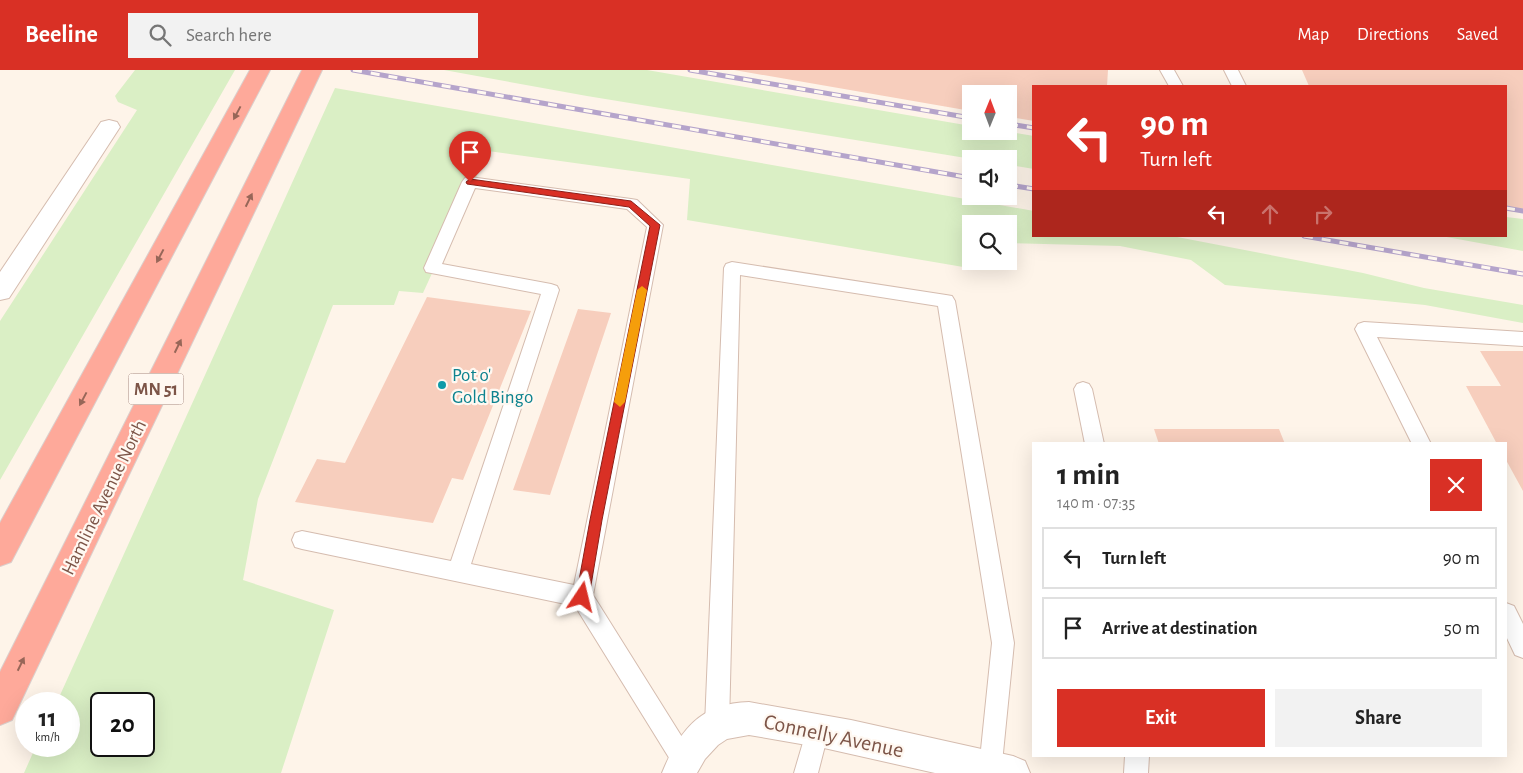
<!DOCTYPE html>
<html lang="en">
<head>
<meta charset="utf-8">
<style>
  :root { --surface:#fff; --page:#f2f2f2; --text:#222; --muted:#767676; --line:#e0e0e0; --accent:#d93025 }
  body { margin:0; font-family:"Alegreya Sans",sans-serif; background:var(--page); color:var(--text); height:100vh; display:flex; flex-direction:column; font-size:19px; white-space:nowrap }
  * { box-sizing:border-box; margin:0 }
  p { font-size:16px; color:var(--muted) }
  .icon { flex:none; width:28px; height:28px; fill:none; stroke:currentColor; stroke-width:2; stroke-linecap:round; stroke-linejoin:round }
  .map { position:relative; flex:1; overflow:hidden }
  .panel { position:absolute; left:1032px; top:372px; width:475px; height:315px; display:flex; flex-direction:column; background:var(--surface); border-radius:0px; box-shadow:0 5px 20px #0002 }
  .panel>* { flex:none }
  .top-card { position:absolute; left:1032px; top:15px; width:475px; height:152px; border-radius:0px; box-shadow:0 5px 20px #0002; background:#d93025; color:#fff; overflow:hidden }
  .needle { width:32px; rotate:1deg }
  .buttons { position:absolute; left:962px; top:15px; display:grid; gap:10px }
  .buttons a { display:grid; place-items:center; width:55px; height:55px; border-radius:0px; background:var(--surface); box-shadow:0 5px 20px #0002; font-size:25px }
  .speed { position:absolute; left:15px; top:622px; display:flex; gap:10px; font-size:25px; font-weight:700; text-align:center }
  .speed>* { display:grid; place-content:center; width:65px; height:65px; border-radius:50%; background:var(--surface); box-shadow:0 5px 20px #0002; line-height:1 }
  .speed small { font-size:12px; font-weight:400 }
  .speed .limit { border:2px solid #111; border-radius:8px; background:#fff; color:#111 }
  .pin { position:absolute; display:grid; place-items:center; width:42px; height:42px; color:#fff; margin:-51px -21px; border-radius:50% 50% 50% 0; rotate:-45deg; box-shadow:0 0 5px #0007 }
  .pin .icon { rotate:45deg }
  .me { position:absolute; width:55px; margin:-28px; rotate:10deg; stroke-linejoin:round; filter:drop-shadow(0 0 4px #0008) }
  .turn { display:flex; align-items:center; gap:18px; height:105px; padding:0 25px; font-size:22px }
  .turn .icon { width:65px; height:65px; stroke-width:2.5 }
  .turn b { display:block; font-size:35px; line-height:42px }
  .lanes { display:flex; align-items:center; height:48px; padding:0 25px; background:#0003; justify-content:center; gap:25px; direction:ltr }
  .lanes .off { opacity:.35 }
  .round { display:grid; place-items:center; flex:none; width:52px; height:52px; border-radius:0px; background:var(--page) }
  .summary { display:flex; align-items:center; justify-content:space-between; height:85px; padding:0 25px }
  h1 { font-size:30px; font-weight:700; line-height:38px }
  .primary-button { display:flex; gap:10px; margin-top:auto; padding:10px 25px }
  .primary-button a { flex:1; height:58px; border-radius:0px; background:var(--accent); color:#fff; font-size:20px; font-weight:700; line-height:58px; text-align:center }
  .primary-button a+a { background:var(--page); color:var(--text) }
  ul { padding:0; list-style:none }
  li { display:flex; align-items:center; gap:15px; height:62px; margin:0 10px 8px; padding:0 15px; border:2px solid var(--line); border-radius:0px }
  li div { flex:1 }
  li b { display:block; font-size:19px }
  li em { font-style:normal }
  header { display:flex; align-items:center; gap:30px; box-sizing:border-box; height:70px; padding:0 25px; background:var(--accent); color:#fff }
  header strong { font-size:24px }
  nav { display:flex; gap:28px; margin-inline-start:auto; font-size:18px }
  .search { width:350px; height:45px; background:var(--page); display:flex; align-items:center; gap:12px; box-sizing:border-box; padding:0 18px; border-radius:0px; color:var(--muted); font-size:19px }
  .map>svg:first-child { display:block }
  .green { fill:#daefc5; fill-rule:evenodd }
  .building { fill:#f7cebd }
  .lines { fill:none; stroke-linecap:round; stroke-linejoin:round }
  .lane-casing { stroke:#d5bcaf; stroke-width:2 }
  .street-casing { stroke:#d5bcaf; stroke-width:2 }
  .highway-casing { stroke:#dbcfcc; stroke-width:2 }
  .lane { fill:#fff; fill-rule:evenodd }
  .street { fill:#fff; fill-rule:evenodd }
  .highway { fill:#fea99a; fill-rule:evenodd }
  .rail-casing { stroke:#b5a4cb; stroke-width:5 }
  .rail { stroke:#fff8f1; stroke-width:3; stroke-dasharray:9; stroke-linecap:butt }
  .oneway { fill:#976658 }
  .route { fill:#d93025; stroke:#8d1f18 }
  .slow { fill:#f59e0b }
  .culture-dot { fill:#0f9aa8; stroke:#fff8f1; stroke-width:2 }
  .labels { text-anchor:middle; stroke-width:4.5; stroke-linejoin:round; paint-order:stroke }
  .shield { fill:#fff8f1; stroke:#a4867b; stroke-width:1 }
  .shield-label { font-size:18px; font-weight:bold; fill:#7d5548 }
  .culture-label { font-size:19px; fill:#0d838f; stroke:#fff8f1; text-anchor:start }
  .street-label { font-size:19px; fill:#7d5548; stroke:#fff8f1 }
  .near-street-label { font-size:22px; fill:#7d5548; stroke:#fff8f1 }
</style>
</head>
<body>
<header>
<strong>Beeline</strong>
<div class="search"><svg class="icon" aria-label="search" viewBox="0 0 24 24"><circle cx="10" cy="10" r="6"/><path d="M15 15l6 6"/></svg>Search here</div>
<nav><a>Map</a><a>Directions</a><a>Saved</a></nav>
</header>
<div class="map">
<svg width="1523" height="703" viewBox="0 0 1523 703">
  <rect width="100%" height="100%" fill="#fef4e9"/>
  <path class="green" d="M 135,0 L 235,0 L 0,410 L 0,251 L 137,40 L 118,32 L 115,26 Z
    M 444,0 L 647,0 L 971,56 L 971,61 L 1004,61 L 1034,66 L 1034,99 L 1009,95 L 1009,89 L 972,89 L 587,26 Z
    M 335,18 L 1034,141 L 1034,166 L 1172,166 L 1363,203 L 1424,218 L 1523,235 L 1523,253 L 1425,235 L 1225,215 L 1191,190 L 1120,176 L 1009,173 L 1009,154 L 971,154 L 971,191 L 975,191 L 975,199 L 687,150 L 690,109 L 488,81 L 423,223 L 399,221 L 394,235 L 333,235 L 258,429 L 243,510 L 334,540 L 281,703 L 24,703 L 36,676 L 69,676 L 69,634 L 56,634 ZM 101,634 L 144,634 L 144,676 L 101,676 Z
    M 1506,147 L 1523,149 L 1523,181 L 1441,166 L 1506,166 Z"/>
  <path class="building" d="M 734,0 L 1108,0 L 1107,16 L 1034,16 L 1034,51 L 1009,47 L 1009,24 L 971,24 L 971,41 Z
    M 1302,0 L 1523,0 L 1523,142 L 1506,141 L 1506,16 L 1309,16 Z
    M 427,227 L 531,241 L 463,410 L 452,408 L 433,453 L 295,432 L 317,389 L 345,393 Z
    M 578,239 L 611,243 L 550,425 L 513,420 Z
    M 1480,281 L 1523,281 L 1523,421 L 1506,390 L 1506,374 L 1497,374 L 1466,316 L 1501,316 Z
    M 1154,359 L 1279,359 L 1285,374 L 1159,374 Z"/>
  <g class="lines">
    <g class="lane-casing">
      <path id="lane" d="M 1160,0 L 1174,0 L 1183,16 L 1169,16 Z
        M 1224,0 L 1238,0 L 1246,16 L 1232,16 Z
        M 470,107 L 631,129 L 637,130 L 663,155 L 593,525 L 692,683 L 696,691 L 692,699 L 684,703 L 676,699 L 575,536 L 302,479 L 295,477 L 292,470 L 295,463 L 302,461 L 451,491 L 541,224 L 426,202 L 424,198 L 462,112 L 465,108 ZM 475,118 L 627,139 L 647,157 L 574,515 L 471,494 L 559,220 L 557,216 L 551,214 L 442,194 Z
        M 732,192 L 946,225 L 952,226 L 955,231 L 1014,573 L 1001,703 L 981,703 L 979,699 L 992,573 L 938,236 L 740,205 L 729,655 L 725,663 L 717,667 L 709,663 L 705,655 L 724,198 L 726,194 Z
        M 1364,252 L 1523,262 L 1523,276 L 1377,267 L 1431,374 L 1412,374 L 1355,259 L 1358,254 Z
        M 1083,312 L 1089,314 L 1092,319 L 1104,374 L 1085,374 L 1074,319 L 1077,314 Z
        M 1506,533 L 1514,536 L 1523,554 L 1523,588 L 1515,585 L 1506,566 Z
        M 817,648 L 825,652 L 829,660 L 818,703 L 794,703 L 809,652 Z
        M 1125,686 L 1149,686 L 1148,703 L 1124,703 Z"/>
    </g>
    <g class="street-casing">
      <path id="street" d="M 109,50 L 117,52 L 120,57 L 9,228 L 0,230 L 0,202 L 101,52 Z
        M 749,632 L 851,650 L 1013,686 L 1025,691 L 1030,703 L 935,703 L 824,678 L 749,665 L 727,669 L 718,675 L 705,689 L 697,703 L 662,703 C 679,661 700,633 749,632 Z"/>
    </g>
    <g class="highway-casing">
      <path id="highway" d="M 250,0 L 270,0 L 11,492 L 0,496 L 0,453 Z
        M 302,0 L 322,0 L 12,650 L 0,655 L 0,602 Z"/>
    </g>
    <use href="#lane" class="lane"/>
    <use href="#street" class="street"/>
    <use href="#highway" class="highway"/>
    <g class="rail-casing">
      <path id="rail" d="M 353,0 L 971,108
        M 690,0 L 971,48
        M 1009,54 L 1034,58
        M 1009,115 L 1034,119
        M 1506,138 L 1523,141
        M 1304,166 L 1523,204"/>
    </g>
    <use href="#rail" class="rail"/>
  </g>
  <defs><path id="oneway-solid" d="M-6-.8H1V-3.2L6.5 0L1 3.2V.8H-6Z" transform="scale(1.25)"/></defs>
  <g class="oneway">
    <use href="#oneway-solid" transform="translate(237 43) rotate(118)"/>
    <use href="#oneway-solid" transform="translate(249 130) rotate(-64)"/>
    <use href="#oneway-solid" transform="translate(160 186) rotate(118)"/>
    <use href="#oneway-solid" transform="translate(178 276) rotate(-64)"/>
    <use href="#oneway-solid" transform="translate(83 329) rotate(118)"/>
    <use href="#oneway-solid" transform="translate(21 594) rotate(-64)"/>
  </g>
  <path class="route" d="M 470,109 L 631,131 L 660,155 L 602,450 L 589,527 L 587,531 L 582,533 L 578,531 L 576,527 L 590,450 L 650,156 L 629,137 L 467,114 L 466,112 Z"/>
  <path class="slow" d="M 642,216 L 647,220 L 625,332 L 620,337 L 614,332 L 637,220 Z"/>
  <circle class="culture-dot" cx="442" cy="315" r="5"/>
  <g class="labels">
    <rect class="shield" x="128.5" y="303.5" width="55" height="31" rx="4"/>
    <g class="shield-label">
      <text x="156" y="325">MN 51</text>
    </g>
    <g class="culture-label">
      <text x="452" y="311">Pot o'<tspan x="452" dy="22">Gold Bingo</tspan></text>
    </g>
    <g class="street-label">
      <text transform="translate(103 427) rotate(-64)" y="7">Hamline Avenue North</text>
    </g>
    <g class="near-street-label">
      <text transform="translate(834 665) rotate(12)" y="8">Connelly Avenue</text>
    </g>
  </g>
</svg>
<div class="buttons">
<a><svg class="needle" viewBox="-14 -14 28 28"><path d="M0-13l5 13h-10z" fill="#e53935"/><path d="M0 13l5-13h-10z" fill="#767676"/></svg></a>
<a><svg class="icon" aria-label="sound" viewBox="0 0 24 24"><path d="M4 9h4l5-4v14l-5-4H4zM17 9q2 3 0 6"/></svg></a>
<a><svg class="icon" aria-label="search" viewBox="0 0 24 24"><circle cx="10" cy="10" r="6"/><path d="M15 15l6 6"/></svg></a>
</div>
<div class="speed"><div>11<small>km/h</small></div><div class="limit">20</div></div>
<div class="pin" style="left:470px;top:112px;background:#d93025"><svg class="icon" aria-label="arrive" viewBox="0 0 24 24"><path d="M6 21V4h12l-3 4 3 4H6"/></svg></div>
<svg class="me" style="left:582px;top:527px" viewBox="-20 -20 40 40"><path d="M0-17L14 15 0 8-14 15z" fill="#d93025" stroke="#fff" stroke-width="4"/></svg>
<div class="top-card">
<div class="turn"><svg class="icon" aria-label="left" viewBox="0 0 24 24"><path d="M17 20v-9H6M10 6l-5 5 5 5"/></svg><div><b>90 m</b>Turn left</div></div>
<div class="lanes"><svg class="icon" aria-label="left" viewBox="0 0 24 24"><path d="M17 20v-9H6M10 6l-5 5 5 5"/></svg><svg class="icon off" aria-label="ahead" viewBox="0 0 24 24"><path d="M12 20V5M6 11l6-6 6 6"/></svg><svg class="icon off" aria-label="right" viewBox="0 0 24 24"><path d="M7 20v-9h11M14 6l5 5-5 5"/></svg></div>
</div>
<section class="panel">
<div class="summary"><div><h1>1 min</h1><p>140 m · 07:35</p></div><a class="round" style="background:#d93025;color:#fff"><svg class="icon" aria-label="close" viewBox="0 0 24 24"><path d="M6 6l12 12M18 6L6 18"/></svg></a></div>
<ul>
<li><svg class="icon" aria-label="left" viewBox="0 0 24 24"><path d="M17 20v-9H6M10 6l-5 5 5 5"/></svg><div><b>Turn left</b></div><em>90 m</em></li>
<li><svg class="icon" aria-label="arrive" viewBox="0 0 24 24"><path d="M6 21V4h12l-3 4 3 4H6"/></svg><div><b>Arrive at destination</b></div><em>50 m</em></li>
</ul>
<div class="primary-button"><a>Exit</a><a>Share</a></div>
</section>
</div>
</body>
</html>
